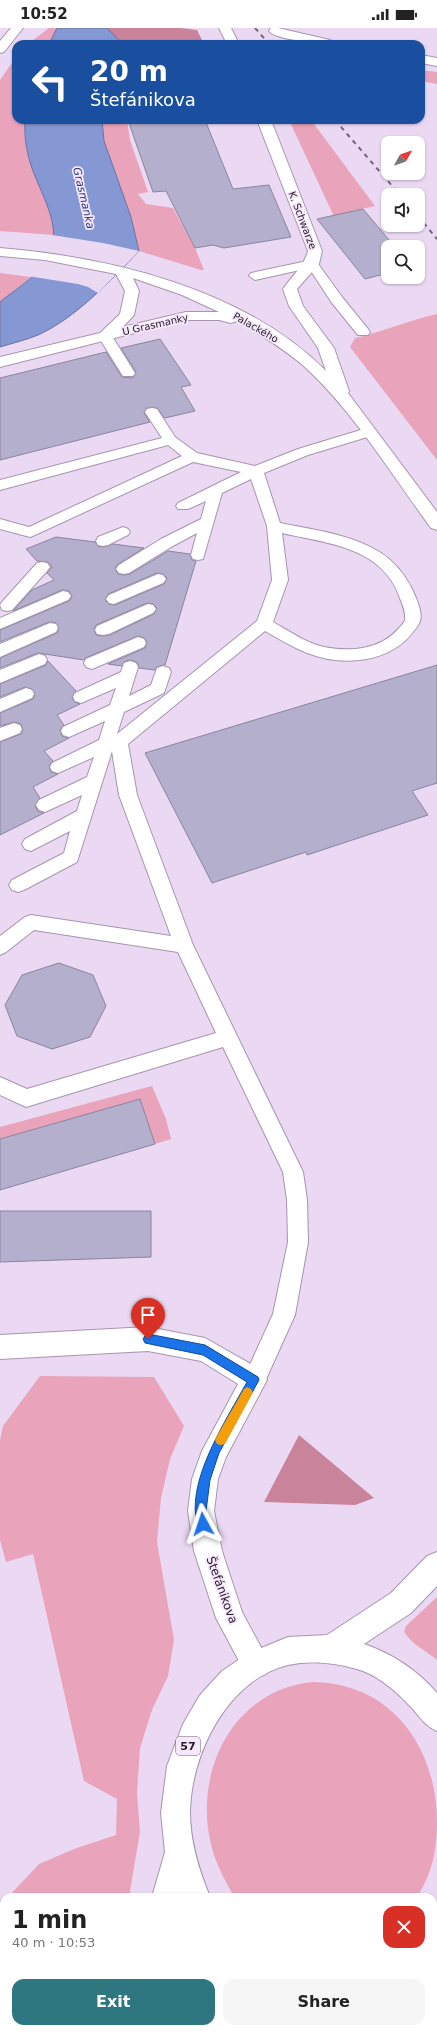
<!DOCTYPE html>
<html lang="en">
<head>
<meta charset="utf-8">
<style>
  :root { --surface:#fff; --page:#f6f6f6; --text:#222; --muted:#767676; --accent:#2f7780 }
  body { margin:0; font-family:"DejaVu Sans",sans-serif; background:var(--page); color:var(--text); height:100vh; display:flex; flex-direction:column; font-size:15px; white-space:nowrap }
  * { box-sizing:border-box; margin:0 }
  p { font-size:13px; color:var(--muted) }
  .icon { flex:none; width:22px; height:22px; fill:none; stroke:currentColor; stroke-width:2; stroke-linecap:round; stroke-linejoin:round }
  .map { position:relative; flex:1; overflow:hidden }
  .sheet { position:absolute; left:0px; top:1865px; width:437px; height:140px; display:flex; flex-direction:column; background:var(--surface); border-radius:12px 12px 0 0; box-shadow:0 1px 3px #0004 }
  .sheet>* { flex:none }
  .top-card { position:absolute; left:12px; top:12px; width:413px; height:84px; border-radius:12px; box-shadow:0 1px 3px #0004; background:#1a4fa0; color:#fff; overflow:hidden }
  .needle { width:26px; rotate:50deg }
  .tools { position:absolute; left:381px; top:108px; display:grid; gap:8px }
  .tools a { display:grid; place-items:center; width:44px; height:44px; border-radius:8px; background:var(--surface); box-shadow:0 1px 3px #0004; font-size:20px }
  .pin { position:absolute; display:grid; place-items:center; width:34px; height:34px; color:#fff; margin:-41px -17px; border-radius:50% 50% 50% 0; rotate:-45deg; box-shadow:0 0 4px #0007 }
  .pin .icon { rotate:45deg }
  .me { position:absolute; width:44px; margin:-22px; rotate:355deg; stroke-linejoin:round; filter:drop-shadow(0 0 3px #0008) }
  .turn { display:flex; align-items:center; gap:14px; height:84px; padding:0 12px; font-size:18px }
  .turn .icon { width:52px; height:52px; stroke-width:2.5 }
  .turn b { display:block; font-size:28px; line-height:34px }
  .round { display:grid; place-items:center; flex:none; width:42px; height:42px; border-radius:12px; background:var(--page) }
  .overview { display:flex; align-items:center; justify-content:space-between; height:68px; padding:0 12px }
  h1 { font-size:24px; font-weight:800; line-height:30px }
  .cta { display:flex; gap:8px; margin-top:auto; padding:8px 12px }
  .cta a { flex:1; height:46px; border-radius:12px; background:var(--accent); color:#fff; font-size:16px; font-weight:800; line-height:46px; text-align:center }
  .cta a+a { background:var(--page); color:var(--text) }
  .status { display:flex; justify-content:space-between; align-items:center; height:28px; padding:0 20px; background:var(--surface); direction:ltr }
  .status svg { height:11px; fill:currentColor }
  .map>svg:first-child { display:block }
  .green { fill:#e9a3ba }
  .forest { fill:#c9839b }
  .water { fill:#8698d4; stroke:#6872a0 }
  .pier { fill:#ebd9f4 }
  .building { fill:#b4afcc; stroke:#8984a0; fill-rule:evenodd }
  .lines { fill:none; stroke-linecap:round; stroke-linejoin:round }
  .lane-casing { stroke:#a695ae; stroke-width:2 }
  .street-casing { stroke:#a695ae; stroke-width:2 }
  .primary-casing { stroke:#a695ae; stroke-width:2 }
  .lane { fill:#fff; fill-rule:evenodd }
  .street { fill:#fff; fill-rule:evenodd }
  .primary { fill:#fff; fill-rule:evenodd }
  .rail { stroke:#706475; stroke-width:2; stroke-dasharray:4.5 4.5; stroke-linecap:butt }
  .route { fill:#1a73e8; stroke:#114b97 }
  .slow { fill:#f59e0b }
  .labels { text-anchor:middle; stroke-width:3.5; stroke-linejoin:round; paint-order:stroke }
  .far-street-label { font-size:10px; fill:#221b25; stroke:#f6e7fd }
  .far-water-label { font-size:11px; font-style:italic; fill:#2d3b83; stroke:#f6e7fd }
  .shield { fill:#f6e7fd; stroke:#625866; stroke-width:1 }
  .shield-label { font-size:11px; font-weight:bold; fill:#221b25 }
  .street-label { font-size:12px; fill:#221b25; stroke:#f6e7fd }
</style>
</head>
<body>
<div class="status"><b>10:52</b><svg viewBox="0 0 49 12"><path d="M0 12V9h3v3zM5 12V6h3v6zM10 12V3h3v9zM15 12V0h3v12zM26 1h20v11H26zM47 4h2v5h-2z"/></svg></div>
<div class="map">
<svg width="437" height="2005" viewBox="0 0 437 2005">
  <rect width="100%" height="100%" fill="#ebd9f4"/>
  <path class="green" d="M 49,0 L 57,0 L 49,16 L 28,16 Z
    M 16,29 L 16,92 L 25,92 C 22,126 40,155 51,186 C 53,192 53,200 54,207 L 0,203 L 0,52 Z
    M 421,42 L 437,44 L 437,56 L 421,53 Z
    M 102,92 L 127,92 L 130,112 L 148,164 L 138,166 L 146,176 L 173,180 L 195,220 L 204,242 L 201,242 L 139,223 L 131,189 L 104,113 Z
    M 289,92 L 311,92 L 375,178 L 352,183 L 338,197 Z
    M 0,245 L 31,249 L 0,274 Z
    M 437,286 L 437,432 L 350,319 L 355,310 C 383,304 409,292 437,286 Z
    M 152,1058 L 166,1091 L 171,1111 L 155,1116 L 140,1072 L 0,1111 L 0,1099 Z
    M 40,1348 L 154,1349 L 184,1398 L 170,1431 L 161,1470 L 157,1514 L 174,1612 L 168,1648 L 152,1682 L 140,1720 L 137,1765 L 140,1804 L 129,1869 L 8,1869 L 39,1836 L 74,1821 L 116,1807 L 117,1771 L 84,1753 L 33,1526 L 6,1534 L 0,1512 L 0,1412 L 3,1398 Z
    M 437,1569 L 437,1632 C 427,1623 410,1616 404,1603 L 406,1598 Z
    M 313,1654 C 392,1655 437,1720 437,1794 C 437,1822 432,1846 417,1869 L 234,1869 C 225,1852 215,1835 211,1816 C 193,1743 234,1661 313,1654 Z
    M 4,1882 L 4,2001 L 92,2001 L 90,2005 L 0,2005 L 0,1897 Z
    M 433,1997 L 437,1998 L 437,2005 L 377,2005 L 388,2001 L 433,2001 Z
    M 164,2001 L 257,2001 L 255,2005 L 162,2005 Z"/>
  <path class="forest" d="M 107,0 L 180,0 L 197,2 L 204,16 L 123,16 Z
    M 299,1407 L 374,1470 L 355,1477 L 264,1474 Z"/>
  <path class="water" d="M 57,0 L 107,0 L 123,16 L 49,16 Z
    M 25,92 L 102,92 L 104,113 L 131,189 L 139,223 C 111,252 76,290 38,307 C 26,312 13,315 0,319 L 0,274 C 13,263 40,246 48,231 C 65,198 39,165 30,134 C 26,120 24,106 25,92 Z"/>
  <path class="pier" d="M 52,207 L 103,215 L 139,223 L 98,265 L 88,259 L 78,256 L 28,248 L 46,230 Z"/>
  <path class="building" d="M 128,92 L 205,92 L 233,161 L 269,157 L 291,209 L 224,220 L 213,217 L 195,220 L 166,163 L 153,164 Z
    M 363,181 L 395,219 L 388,219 L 388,245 L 365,251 L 317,191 Z
    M 160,311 L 191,357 L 181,359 L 195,383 L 165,390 L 157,380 L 147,380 L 144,385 L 150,394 L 0,432 L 0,350 L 106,324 L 122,349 L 133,350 L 136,344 L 121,320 Z
    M 56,509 L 95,514 L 98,518 L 103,519 L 113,516 L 144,520 L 118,536 L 115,540 L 118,546 L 124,547 L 130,546 L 168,523 L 190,526 L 192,532 L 196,533 L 165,637 L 157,639 L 155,642 L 139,640 L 137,634 L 130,632 L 124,634 L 122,638 L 108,636 L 145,620 L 147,614 L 144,610 L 138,608 L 85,630 L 84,632 L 38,625 L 0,640 L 0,630 L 57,605 L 59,601 L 56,595 L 49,594 L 0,614 L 0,602 L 69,573 L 72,569 L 69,563 L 62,562 L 13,583 L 32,562 L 54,552 L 47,545 L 52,539 L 48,534 L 37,533 L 26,521 ZM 157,545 L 163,546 L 167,550 L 164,556 L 115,577 L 109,576 L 105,572 L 108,566 ZM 147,575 L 153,576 L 157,580 L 154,586 L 110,607 L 103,608 L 96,607 L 94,601 L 96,597 Z
    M 48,633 L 76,663 L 72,670 L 75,674 L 80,676 L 57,687 L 64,697 L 60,702 L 62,708 L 69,710 L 44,723 L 53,733 L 49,738 L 51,744 L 58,746 L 33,759 L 40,770 L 35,778 L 38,783 L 44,785 L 0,807 L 0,714 L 21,706 L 23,702 L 21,696 L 14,694 L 0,698 L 0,685 L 33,671 L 35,667 L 32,661 L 25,659 L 0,669 L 0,656 L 46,637 Z
    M 437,637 L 437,755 L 412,763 L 428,787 L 307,827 L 306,824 L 212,855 L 145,725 Z
    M 59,935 L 93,947 L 106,978 L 90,1009 L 52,1021 L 17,1008 L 5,977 L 22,947 Z
    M 140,1071 L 155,1116 L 0,1162 L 0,1111 Z
    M 0,1183 L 151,1183 L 151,1229 L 0,1234 Z"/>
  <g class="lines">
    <g class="lane-casing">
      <path id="lane" d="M 312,232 L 316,233 L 342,269 L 368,301 L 370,304 L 368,307 L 358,307 L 332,275 L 309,240 L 255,252 L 249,248 L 251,245 Z
        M 105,304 L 110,305 L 135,345 L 133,348 L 123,348 L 121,345 L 98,308 Z
        M 152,380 L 157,381 L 175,409 L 197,425 L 255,438 L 298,421 L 364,401 L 374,401 L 376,404 L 374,407 L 308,427 L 264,445 L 280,495 C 314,502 351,506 381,525 C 395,534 405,547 412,561 C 416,570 423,584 420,593 C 419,597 416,600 413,604 C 395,628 364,635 335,632 C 309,629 287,616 265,603 L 128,716 L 137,767 L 193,917 L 303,1144 L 307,1172 L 308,1214 L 295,1287 L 262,1360 L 254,1363 L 246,1360 L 243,1352 L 273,1286 L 288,1214 L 287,1172 L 283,1144 L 223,1019 L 26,1079 L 0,1067 L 0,1049 L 27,1061 L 216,1005 L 178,924 L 34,902 L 6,924 L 0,927 L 0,908 L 25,889 L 31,887 L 171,908 L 119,767 L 112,723 L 77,834 L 24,862 L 18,864 L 12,862 L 9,857 L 12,852 L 64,825 L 70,803 L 31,823 L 25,821 L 22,816 L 25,811 L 77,783 L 82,767 L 45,784 L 39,782 L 36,777 L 39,772 L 87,749 L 94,729 L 58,745 L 52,743 L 50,739 L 52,735 L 99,712 L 105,693 L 69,709 L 63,707 L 61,703 L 63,699 L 110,677 L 116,660 L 81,675 L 75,673 L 73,669 L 75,665 L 121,644 L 124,635 L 130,633 L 136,635 L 138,639 L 129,668 L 151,657 L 157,640 L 163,638 L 169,640 L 171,644 L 164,665 L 124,684 L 117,706 L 257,593 L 272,552 L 267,498 L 251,451 L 222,465 L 203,531 L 198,532 L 193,531 L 191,527 L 197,505 L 171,519 L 129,545 L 124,546 L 119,545 L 116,541 L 119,537 L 161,511 L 201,491 L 206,473 L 188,481 L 178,481 L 176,478 L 178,475 L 241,444 L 193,434 L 35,507 L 30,509 L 0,501 L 0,491 L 29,499 L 182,428 L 168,417 L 0,462 L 0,452 L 162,410 L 145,384 L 147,381 ZM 282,505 C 312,512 343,515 369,531 C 383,540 394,553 399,568 C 402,575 406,584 405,592 C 404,595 400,599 398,601 C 380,622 350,624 324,619 C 306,615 289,603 273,594 L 288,552 Z
        M 123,499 L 128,501 L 130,504 L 128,507 L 108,517 L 103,518 L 98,517 L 96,513 L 98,509 Z
        M 42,534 L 47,535 L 50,539 L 47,543 L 12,582 L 7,583 L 2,582 L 0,577 L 2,574 L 37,535 Z
        M 158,546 L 163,547 L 166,551 L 163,555 L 114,576 L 109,575 L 106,571 L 109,567 Z
        M 63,563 L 68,564 L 71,568 L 68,572 L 0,601 L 0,590 Z
        M 148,576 L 153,577 L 156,581 L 153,585 L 109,606 L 103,607 L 97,606 L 95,602 L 97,598 Z
        M 50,595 L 56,596 L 58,600 L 56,604 L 0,629 L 0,616 Z
        M 138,609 L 144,611 L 146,615 L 144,619 L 92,641 L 86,639 L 84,635 L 86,631 Z
        M 39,626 L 45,628 L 47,632 L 45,636 L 0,655 L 0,642 Z
        M 26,660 L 32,662 L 34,666 L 32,670 L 0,684 L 0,671 Z
        M 14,695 L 20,697 L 22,701 L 20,705 L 0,713 L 0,700 Z"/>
    </g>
    <g class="street-casing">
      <path id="street" d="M 11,0 L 23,0 L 4,24 L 0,25 L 0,13 Z
        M 219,0 L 231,0 L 239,16 L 227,16 Z
        M 271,0 L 278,0 L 330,12 L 336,16 C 324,16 275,12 269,3 Z
        M 421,27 L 437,30 L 437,38 L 421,35 Z
        M 257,92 L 271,92 L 322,223 L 319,236 L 297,261 L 303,278 L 334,320 L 349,363 L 348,365 L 437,484 L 437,502 L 431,500 C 392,447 355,386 307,341 C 286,322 261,307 237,293 L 231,295 L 219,292 L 186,292 L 0,339 L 0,329 L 100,305 L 120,286 L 125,263 L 116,246 L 45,232 L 0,228 L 0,220 C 110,229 245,261 326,343 L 318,320 L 289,278 L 283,261 C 292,248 304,238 308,223 ZM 133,250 L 182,267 L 219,284 L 186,284 L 123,299 L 134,287 L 139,263 Z
        M 148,1299 L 205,1310 L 263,1343 L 267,1352 L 226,1429 L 218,1451 L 214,1483 L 222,1523 L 242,1584 L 270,1636 L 266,1646 L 256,1650 L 246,1646 L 216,1590 L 194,1523 L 188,1483 L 192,1451 L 202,1423 L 238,1356 L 201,1333 L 148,1323 L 0,1331 L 0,1307 Z"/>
    </g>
    <g class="primary-casing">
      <path id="primary" d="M 437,1524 L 437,1558 L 411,1585 L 364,1616 C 393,1626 417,1642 437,1665 L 437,1703 C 425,1698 420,1689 411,1679 C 397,1664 378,1647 357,1641 C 336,1635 310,1632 288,1637 C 227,1652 191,1726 190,1784 C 190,1814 199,1842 210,1869 L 152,1869 L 165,1824 L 161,1785 L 167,1738 L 183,1696 L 200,1667 L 222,1643 L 249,1625 L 288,1609 L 327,1607 L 391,1565 L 427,1528 Z
        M 437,1890 L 437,1923 L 433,1924 L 433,1891 Z
        M 112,2001 L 144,2001 L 143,2005 L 111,2005 Z
        M 297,2001 L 331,2001 L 329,2005 L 295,2005 Z"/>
    </g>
    <use href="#lane" class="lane"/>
    <use href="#street" class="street"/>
    <use href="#primary" class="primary"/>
    <path class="rail" d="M 255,0 L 269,16
      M 335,92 L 400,167
      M 418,188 L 437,211"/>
  </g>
  <path class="route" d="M 148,1306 L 205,1317 L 258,1349 L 259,1352 L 219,1425 L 210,1452 L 206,1483 L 209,1496 L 207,1500 L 203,1502 L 199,1500 C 182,1458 227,1391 247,1354 L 203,1327 L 145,1315 L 143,1311 L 145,1308 Z"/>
  <path class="slow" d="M 247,1359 L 251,1361 L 253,1365 L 251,1368 L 225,1416 L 221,1417 L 217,1416 L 215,1412 L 217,1408 L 244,1361 Z"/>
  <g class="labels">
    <g class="far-street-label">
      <text transform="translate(303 192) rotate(69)" y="4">K. Schwarze</text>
      <text transform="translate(155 296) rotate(-13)" y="4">U Grasmanky</text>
      <text transform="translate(256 299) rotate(30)" y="4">Palackého</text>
    </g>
    <g class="far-water-label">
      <text transform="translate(84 170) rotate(77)" y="4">Grasmanka</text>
    </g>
    <rect class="shield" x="176" y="1709" width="24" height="18" rx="3"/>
    <g class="shield-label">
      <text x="188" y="1722">57</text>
    </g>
    <g class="street-label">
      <text transform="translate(222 1562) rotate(70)" y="4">Štefánikova</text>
    </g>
  </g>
</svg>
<div class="tools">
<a><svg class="needle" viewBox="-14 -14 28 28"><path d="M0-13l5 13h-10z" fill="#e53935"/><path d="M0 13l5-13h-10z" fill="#767676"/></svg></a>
<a><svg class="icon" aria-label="sound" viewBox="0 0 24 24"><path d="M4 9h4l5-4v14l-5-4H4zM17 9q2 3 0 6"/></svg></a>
<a><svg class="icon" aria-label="search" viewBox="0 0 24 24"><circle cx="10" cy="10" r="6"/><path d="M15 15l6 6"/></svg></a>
</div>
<div class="pin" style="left:148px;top:1311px;background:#d93025"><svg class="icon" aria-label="arrive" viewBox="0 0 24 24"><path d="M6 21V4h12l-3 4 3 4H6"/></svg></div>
<svg class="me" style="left:203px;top:1496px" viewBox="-20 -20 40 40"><path d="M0-17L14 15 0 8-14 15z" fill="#1a73e8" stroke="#fff" stroke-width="4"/></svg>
<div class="top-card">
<div class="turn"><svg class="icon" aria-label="left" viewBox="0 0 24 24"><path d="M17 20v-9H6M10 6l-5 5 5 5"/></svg><div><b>20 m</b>Štefánikova</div></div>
</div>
<section class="sheet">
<div class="overview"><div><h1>1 min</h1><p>40 m · 10:53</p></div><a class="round" style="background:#d93025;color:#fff"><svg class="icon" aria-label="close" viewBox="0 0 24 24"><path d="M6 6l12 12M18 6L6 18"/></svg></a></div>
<div class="cta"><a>Exit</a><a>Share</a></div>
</section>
</div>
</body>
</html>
